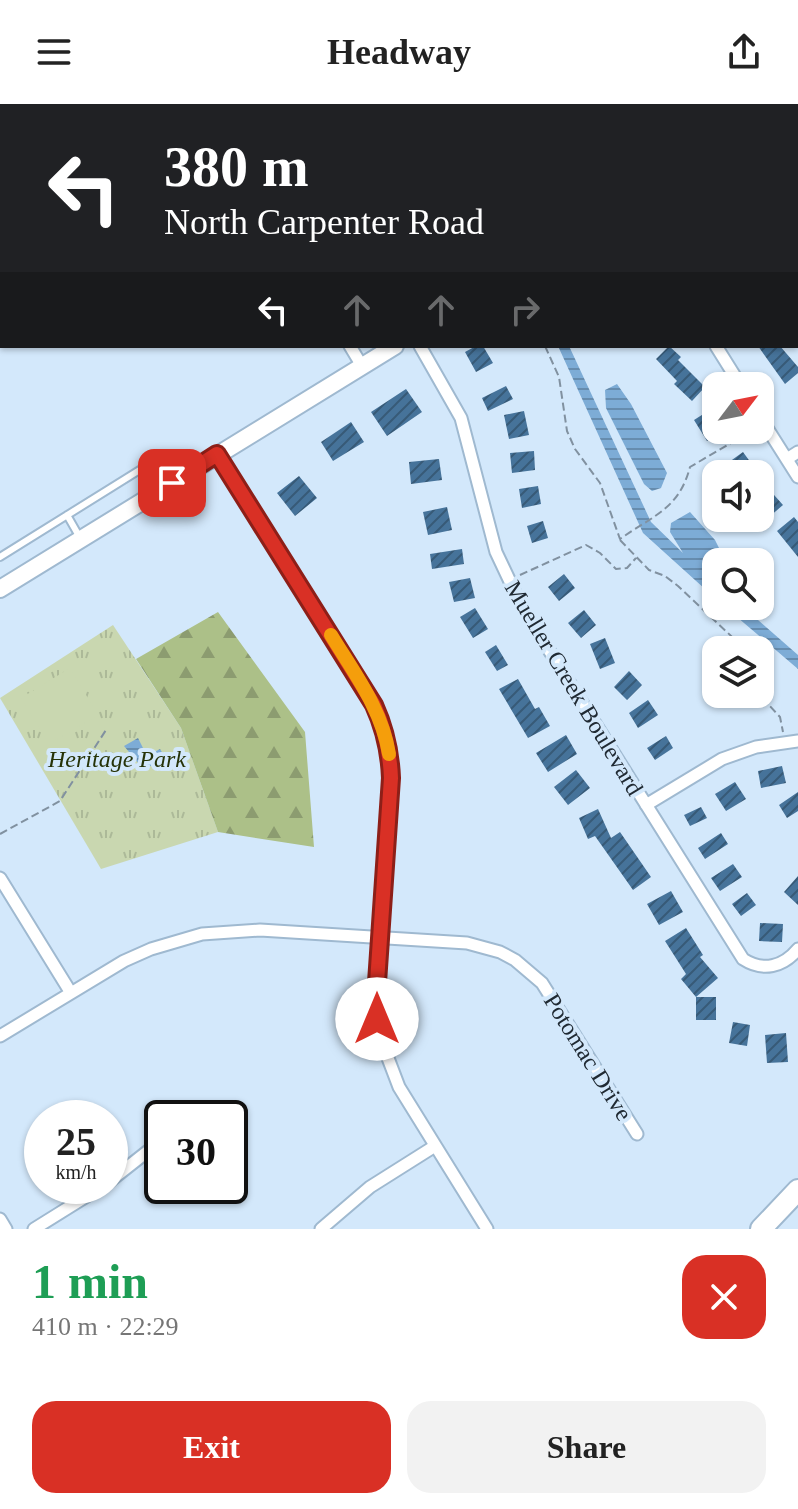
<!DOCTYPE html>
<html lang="en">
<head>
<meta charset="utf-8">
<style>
  :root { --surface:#fff; --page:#f2f2f2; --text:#222; --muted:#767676; --accent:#d93025 }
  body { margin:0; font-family:"Times New Roman",serif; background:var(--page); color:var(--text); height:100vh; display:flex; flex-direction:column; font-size:30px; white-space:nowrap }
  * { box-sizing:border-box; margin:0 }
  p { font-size:26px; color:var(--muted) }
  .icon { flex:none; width:44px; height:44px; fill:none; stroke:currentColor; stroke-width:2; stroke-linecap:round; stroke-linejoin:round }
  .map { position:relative; height:1125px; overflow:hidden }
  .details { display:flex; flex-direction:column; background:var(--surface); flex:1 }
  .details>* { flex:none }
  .banner { position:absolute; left:0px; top:0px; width:798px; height:244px; box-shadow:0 2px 6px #0004; background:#202124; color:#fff; overflow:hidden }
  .needle { width:52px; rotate:58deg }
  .buttons { position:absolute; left:702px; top:268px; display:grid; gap:16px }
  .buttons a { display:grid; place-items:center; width:72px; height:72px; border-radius:16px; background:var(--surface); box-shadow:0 2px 6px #0004; font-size:40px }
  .speed { position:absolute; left:24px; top:996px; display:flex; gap:16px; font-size:40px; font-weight:700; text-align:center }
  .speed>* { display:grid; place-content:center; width:104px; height:104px; border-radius:50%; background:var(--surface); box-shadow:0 2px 6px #0004; line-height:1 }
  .speed small { font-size:20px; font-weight:400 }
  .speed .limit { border:4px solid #111; border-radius:12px; background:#fff; color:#111 }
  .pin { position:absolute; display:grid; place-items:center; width:68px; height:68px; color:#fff; margin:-34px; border-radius:16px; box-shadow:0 4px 12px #0006 }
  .me { position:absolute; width:88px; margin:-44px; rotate:0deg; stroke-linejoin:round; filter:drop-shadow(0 0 6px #0008) }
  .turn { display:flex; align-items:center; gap:28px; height:168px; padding:0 32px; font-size:36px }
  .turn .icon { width:104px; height:104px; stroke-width:2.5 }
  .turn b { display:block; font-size:56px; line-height:68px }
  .lanes { display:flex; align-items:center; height:76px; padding:0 32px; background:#0003; justify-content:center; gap:40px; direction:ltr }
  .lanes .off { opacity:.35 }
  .round { display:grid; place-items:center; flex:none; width:84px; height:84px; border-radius:24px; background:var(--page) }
  .head { display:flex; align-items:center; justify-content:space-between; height:136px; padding:0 32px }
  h1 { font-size:48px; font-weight:700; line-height:60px; color:#1e9e55 }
  .cta { display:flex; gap:16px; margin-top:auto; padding:16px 32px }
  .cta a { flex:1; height:92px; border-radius:24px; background:var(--accent); color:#fff; font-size:32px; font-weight:700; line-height:92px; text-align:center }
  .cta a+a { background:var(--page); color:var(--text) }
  header { display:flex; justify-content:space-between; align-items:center; height:104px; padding:0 32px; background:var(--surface); font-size:36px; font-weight:700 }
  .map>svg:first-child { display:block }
  .grass { fill:url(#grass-tufts) }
  .forest { fill:url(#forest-firs) }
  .garden { fill:#c9d7b0 }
  .water { fill:url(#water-rules) }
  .building { fill:url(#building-hatch) }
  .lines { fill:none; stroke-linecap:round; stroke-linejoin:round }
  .lane-casing { stroke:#9fb9d0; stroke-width:10 }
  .street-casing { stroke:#9fb9d0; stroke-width:15 }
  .secondary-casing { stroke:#9fb9d0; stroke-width:20 }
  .highway-casing { stroke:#9fb9d0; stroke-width:24 }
  .path { stroke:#8191a0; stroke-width:2; stroke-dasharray:8 4; stroke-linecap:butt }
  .lane { stroke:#fff; stroke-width:6 }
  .street { stroke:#fff; stroke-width:11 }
  .secondary { stroke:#fff; stroke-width:16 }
  .highway { stroke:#fff; stroke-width:20 }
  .route-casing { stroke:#8d1f18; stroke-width:20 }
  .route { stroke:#d93025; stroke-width:14 }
  .slow { stroke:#f59e0b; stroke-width:14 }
  .labels { text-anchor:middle; stroke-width:8; stroke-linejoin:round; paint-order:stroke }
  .street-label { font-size:24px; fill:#202a33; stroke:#d3e8fb }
  .park-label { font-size:24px; font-style:italic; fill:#263308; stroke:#d3e8fb }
</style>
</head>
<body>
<header><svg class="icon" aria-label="menu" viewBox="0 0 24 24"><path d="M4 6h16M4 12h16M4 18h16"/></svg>Headway<svg class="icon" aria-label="share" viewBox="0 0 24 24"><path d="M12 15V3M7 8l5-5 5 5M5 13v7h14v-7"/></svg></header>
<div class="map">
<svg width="798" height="1125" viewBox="0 0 798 1125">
  <defs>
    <pattern id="grass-tufts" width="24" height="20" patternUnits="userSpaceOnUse" patternTransform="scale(2)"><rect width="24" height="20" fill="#c9d7b0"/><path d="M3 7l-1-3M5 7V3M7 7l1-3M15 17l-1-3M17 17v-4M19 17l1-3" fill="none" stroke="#acb998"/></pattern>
    <pattern id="forest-firs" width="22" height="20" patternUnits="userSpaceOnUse" patternTransform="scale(2)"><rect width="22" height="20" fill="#acc088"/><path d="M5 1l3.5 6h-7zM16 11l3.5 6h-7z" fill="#8c9c70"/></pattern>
    <pattern id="water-rules" width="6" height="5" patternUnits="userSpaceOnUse" patternTransform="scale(2)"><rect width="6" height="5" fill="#7dacd6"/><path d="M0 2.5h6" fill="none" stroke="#668cae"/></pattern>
    <pattern id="building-hatch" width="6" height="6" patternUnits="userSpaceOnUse" patternTransform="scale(2)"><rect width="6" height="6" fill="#46739a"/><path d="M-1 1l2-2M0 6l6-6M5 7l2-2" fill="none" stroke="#375a77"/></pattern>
  </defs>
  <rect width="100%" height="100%" fill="#d3e8fb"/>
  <path class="grass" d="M 113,521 L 181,624 L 218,728 L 101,765 L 0,594 Z"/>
  <path class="forest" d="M 218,508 L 305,628 L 314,743 L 218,728 L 181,624 L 136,555 Z"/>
  <path class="garden" d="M 70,564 L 98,611 L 49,640 L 21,594 Z"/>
  <path class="water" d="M 558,242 L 569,242 L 651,418 L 683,449 L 670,428 L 671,419 L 690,408 L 715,436 L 726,458 L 716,458 L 716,495 L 643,429 Z
    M 617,280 L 631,300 L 667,369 L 661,384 L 652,387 L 644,380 L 606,304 L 605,286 Z
    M 724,502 L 742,502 L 798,551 L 798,565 Z
    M 138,634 L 147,652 L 160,645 L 165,653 L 144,666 L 124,642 Z"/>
  <path class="building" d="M 476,242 L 483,242 L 493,259 L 476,268 L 465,248 Z
    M 669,242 L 681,253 L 678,256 L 705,283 L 692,297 L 674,280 L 677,277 L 656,255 Z
    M 758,242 L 780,242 L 798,263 L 798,269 L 785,280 Z
    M 506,282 L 513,295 L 488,307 L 482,294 Z
    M 406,285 L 422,308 L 387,332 L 371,308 Z
    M 716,302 L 716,331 L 707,337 L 694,316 Z
    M 524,307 L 529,331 L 509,335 L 504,311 Z
    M 351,318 L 364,338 L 333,357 L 321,338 Z
    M 534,347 L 535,366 L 512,369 L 510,349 Z
    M 743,348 L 759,370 L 732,370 L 725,361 Z
    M 439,355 L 442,376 L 411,380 L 409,358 Z
    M 299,372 L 317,394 L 295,412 L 277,389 Z
    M 538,382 L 541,400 L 522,404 L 519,385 Z
    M 766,382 L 783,401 L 769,413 L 760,402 L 760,387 Z
    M 447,403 L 452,426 L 428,431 L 423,408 Z
    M 794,413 L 798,418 L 798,453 L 777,427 Z
    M 543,417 L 548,434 L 532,439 L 527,422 Z
    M 462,445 L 464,460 L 432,465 L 430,450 Z
    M 564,470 L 575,484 L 559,497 L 548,483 Z
    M 470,474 L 475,494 L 454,498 L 449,478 Z
    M 475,504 L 488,525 L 473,534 L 460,513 Z
    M 584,506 L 596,521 L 581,534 L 568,519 Z
    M 605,534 L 615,559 L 600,565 L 590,540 Z
    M 496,541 L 508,561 L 497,567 L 485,548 Z
    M 629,567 L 642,581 L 627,596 L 614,583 Z
    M 518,575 L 535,605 L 539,603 L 550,622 L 528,634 L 499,585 Z
    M 648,596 L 658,611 L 638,624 L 629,609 Z
    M 566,631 L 577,650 L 548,668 L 536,649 Z
    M 666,632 L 673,644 L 655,656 L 647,644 Z
    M 782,662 L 786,679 L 761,684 L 758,667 Z
    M 576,666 L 590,684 L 568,701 L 554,683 Z
    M 735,678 L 746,695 L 726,707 L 715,690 Z
    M 798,688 L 798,707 L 787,714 L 779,701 Z
    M 701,703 L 707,714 L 690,722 L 684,711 Z
    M 598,705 L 611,734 L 620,728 L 651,773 L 633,786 L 595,732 L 588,735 L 579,714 Z
    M 721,729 L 728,740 L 705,755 L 698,744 Z
    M 733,760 L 742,773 L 720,787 L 711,774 Z
    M 798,772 L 798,801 L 784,788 Z
    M 671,787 L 683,808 L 659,821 L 647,800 Z
    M 747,789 L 756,801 L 741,812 L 732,800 Z
    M 760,819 L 783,820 L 782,838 L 759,837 Z
    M 686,824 L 703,851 L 700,853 L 718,874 L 696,893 L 681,875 L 686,870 L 665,837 Z
    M 696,893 L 716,893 L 716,916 L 696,916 Z
    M 733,918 L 750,921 L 747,942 L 729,939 Z
    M 786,929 L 788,958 L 767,959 L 765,931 Z"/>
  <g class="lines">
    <g class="lane-casing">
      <path id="lane" d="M 67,411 L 79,432
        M 0,453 L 146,362 L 158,364 L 170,377"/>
    </g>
    <g class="street-casing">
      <path id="street" d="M 142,0 L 145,2
        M 0,157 L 2,158
        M 350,242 L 362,262
        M 420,242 L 461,314 L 496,448 L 522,503 L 743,855 C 763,868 783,863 798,845
        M 716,242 L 741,282
        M 760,313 L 798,373
        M 217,350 L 374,601 C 385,625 390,648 391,674 L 376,893 L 380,933 L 399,983 L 487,1125
        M 787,355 L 798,348
        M 646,701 L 722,655 L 756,643 L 798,637
        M 0,774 L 71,889
        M 0,932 L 124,857 L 151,845 L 202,830 L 260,826 L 467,839 L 500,848 L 515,856 L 542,879 L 637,1030
        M 189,1014 L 201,1005
        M 110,1077 L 162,1036
        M 0,1115 L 6,1125
        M 34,1125 L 103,1082
        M 321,1125 L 370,1083 L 435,1042"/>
    </g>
    <g class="secondary-casing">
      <path id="secondary" d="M 781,2 L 785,0
        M 0,485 L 395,242"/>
    </g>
    <g class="highway-casing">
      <path id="highway" d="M 761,1125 L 798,1086"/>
    </g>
    <path class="path" d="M 545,242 L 559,273 L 567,327 L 575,345 L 600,379 L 620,435 C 654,411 679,405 690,363 L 753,326
      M 620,436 L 649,466 L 665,472 L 678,482 L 746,546
      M 520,471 L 586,441 L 600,449 L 616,465 L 627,464 L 636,454
      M 760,560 C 771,570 776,584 767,599 L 780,613 L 783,628
      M 0,730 L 60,697 L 106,626"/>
    <use href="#lane" class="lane"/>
    <use href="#street" class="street"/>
    <use href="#secondary" class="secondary"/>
    <use href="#highway" class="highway"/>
  </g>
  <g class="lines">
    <g class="route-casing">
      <path id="route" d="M 172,379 L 217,350 L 374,601 C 385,625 390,648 391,674 L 376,893 L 377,915"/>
    </g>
    <use href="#route" class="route"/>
    <path class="slow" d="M 331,531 C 354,569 382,605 389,650"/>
  </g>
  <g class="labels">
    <g class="street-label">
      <text transform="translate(574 584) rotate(59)" y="8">Mueller Creek Boulevard</text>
      <text transform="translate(588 953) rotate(58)" y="8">Potomac Drive</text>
    </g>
    <g class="park-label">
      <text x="117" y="663">Heritage Park</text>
    </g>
  </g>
</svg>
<div class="buttons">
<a><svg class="needle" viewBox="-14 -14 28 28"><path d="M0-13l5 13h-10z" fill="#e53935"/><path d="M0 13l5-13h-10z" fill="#767676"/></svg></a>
<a><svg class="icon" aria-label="sound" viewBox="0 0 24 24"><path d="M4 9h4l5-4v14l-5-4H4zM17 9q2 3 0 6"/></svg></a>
<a><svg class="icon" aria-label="search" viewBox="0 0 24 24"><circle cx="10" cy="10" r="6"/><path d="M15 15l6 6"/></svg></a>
<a><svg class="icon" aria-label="layers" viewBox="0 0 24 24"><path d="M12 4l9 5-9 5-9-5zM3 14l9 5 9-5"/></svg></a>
</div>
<div class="speed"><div>25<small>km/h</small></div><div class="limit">30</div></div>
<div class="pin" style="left:172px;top:379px;background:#d93025"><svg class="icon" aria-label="arrive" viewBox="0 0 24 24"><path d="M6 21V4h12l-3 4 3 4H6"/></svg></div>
<svg class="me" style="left:377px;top:915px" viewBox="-20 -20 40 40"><circle r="19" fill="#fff"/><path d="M0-13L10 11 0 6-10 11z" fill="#d93025"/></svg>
<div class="banner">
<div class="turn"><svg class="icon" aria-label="left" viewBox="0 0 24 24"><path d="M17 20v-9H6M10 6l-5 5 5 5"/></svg><div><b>380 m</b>North Carpenter Road</div></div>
<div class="lanes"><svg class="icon" aria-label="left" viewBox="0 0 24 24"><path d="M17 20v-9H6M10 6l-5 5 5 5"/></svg><svg class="icon off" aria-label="ahead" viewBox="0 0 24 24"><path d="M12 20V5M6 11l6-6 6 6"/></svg><svg class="icon off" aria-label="ahead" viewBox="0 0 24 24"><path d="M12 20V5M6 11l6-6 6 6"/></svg><svg class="icon off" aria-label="right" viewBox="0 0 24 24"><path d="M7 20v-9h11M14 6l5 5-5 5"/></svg></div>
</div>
</div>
<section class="details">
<div class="head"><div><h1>1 min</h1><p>410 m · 22:29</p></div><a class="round" style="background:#d93025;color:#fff"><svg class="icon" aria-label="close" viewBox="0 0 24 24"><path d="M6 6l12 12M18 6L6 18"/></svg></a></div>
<div class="cta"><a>Exit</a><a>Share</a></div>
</section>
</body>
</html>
